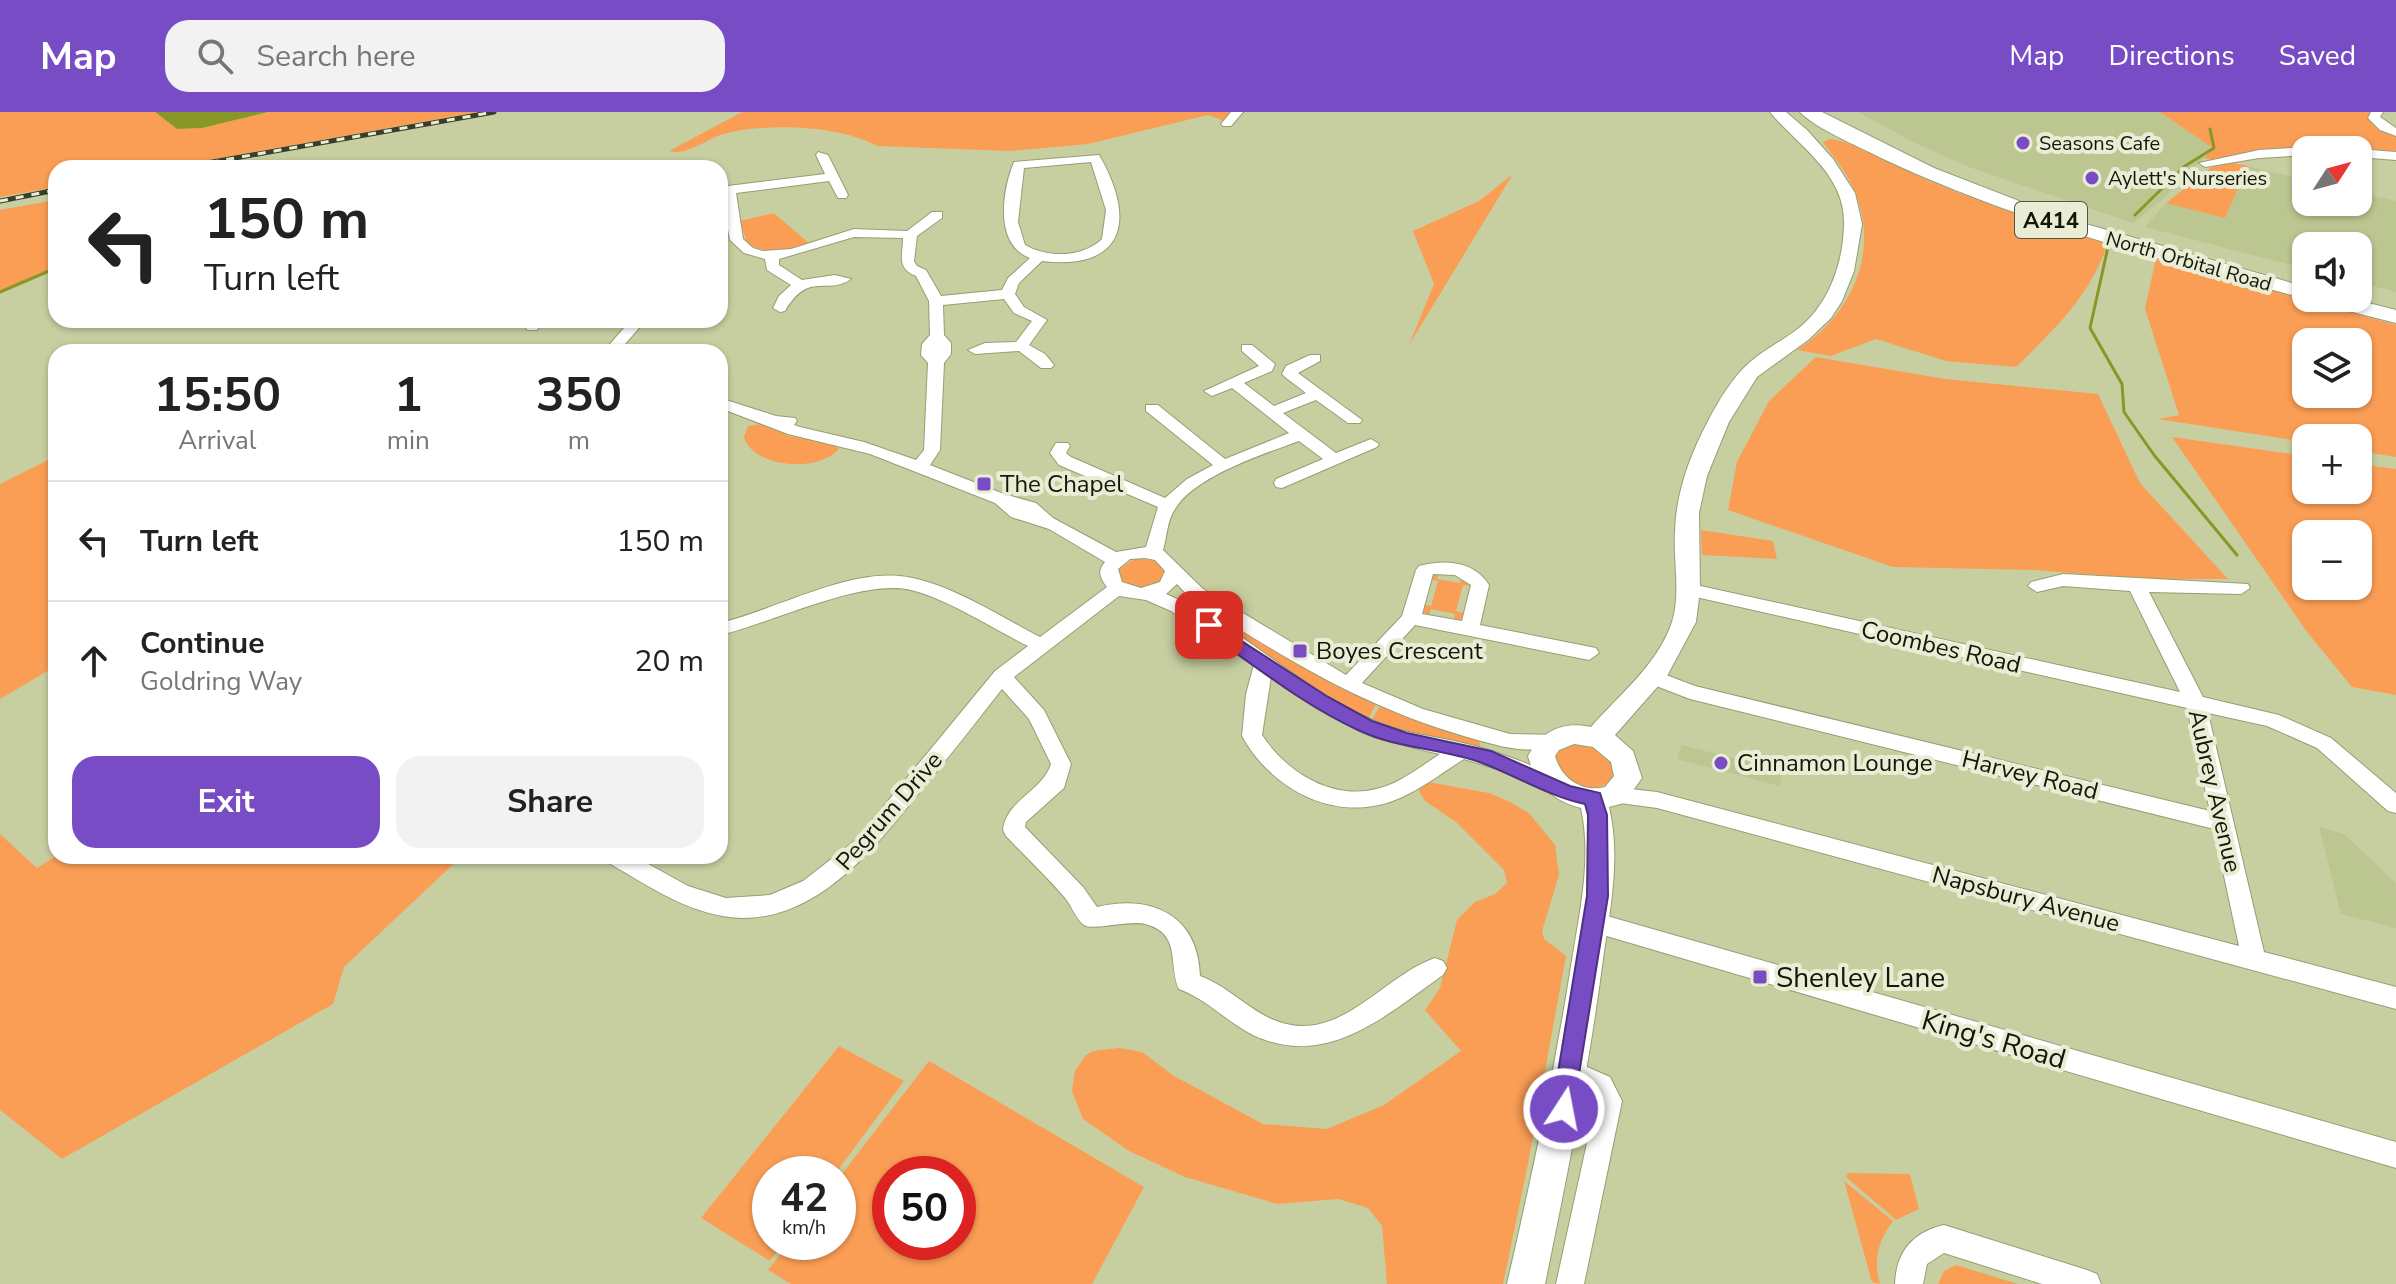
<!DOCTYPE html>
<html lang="en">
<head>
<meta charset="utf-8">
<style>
  :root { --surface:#fff; --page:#f2f2f2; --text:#222; --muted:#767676; --line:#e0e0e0; --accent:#784cc4 }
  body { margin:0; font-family:"Nunito Sans",sans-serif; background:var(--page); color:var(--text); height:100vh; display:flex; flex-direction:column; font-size:30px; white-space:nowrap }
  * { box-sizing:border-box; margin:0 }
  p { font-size:26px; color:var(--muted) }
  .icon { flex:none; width:44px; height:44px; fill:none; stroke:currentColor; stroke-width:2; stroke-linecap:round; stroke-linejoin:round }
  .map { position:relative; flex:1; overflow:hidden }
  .sheet { position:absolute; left:48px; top:232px; width:680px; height:520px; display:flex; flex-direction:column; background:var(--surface); border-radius:24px; box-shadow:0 2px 6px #0004 }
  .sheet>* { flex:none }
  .banner { position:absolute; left:48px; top:48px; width:680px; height:168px; border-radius:24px; box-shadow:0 2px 6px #0004; background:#fff; color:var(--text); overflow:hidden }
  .needle { width:52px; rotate:54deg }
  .tools { position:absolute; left:2292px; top:24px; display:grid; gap:16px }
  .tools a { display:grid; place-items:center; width:80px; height:80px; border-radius:16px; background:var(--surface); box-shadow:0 2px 6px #0004; font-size:40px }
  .speed { position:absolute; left:752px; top:1044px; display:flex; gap:16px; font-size:40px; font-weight:700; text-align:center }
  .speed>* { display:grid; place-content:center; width:104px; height:104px; border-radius:50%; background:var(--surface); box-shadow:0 2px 6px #0004; line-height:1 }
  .speed small { font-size:20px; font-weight:400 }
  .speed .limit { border:12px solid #d22; background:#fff; color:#111 }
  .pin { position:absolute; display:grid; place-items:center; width:68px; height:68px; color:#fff; margin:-34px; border-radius:16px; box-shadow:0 4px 12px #0006 }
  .me { position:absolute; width:88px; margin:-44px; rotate:11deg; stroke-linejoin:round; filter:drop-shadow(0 0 6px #0008) }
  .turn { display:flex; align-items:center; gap:28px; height:168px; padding:0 24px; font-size:36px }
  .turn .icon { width:104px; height:104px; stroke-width:2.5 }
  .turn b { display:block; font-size:56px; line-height:68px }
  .eta { display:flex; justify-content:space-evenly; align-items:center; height:136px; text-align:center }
  .eta b { font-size:48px; font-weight:700; line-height:56px }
  .primary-button { display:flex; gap:16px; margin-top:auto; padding:16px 24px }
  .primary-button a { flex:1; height:92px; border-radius:24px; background:var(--accent); color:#fff; font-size:32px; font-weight:700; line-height:92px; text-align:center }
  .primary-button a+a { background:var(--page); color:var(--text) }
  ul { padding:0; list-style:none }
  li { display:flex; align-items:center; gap:24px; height:120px; padding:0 24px; border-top:2px solid var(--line) }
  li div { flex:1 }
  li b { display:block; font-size:30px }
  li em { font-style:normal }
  header { display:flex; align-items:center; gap:48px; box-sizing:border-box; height:112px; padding:0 40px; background:var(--accent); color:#fff }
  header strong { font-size:38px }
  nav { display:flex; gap:44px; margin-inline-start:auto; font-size:28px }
  .search { width:560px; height:72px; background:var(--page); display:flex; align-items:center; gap:20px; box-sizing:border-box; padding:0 28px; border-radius:24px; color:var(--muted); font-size:30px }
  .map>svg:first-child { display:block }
  .built { fill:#bcc691 }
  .green { fill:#fb9e55; fill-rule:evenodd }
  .water { fill:#899727 }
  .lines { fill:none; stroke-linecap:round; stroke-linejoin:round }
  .stream { stroke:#899727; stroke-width:3 }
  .minor-casing { stroke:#969e72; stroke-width:2 }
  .major-casing { stroke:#969e72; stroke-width:2 }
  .highway-casing { stroke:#969e72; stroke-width:2 }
  .minor { fill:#fff; fill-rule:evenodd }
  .major { fill:#fff; fill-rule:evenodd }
  .highway { fill:#fff; fill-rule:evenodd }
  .rail-casing { stroke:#3a3d27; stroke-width:5 }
  .rail { stroke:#e9edd6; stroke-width:3; stroke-dasharray:8; stroke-linecap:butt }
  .route { fill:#784cc4; stroke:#4e317f; stroke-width:2 }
  .poi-dot { fill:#784cc4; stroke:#e9edd6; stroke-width:3 }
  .labels { text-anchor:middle; stroke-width:8; stroke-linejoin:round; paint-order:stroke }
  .far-poi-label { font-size:20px; fill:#141606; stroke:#e9edd6; text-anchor:start }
  .far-street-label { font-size:20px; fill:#141606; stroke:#e9edd6 }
  .shield { fill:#e9edd6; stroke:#545644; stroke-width:2 }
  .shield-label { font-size:22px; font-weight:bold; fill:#141606 }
  .poi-label { font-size:24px; fill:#141606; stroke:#e9edd6; text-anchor:start }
  .street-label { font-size:24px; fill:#141606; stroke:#e9edd6 }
  .near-poi-label { font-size:28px; fill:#141606; stroke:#e9edd6; text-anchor:start }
  .near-street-label { font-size:28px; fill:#141606; stroke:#e9edd6 }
</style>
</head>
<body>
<header>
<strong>Map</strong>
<div class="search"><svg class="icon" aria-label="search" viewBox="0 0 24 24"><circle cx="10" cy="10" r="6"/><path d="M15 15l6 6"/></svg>Search here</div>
<nav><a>Map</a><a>Directions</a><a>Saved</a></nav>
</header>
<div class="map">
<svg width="2396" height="1172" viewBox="0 0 2396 1172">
  <rect width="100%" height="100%" fill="#c7cfa1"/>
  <path class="built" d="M 1858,0 L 2160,0 L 2214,36 L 2161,89 L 2133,111 L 1969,55 L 1917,32 Z
    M 2248,54 L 2306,68 L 2306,90 L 2358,90 L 2358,80 L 2396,89 L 2396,180 L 2358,170 L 2358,134 L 2306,134 L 2306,157 L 2145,115 L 2166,91 L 2225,106 Z
    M 1682,633 L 1782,659 L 1780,674 L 1677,647 Z
    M 2319,715 L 2344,722 L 2396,771 L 2396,816 L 2341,802 Z"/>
  <path class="green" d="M 0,0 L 155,0 L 177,17 L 202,16 L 268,0 L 478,0 L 164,56 L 56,56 L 56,75 L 0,85 Z
    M 742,0 L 1231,0 L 1224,9 L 1208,3 L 1088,32 L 1009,39 L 877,34 C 840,13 762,10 720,23 C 704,29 686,44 669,39 Z
    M 2160,0 L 2371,0 L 2369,5 L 2381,17 L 2396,22 L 2396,42 L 2313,36 L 2212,48 L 2204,46 L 2213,36 Z
    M 1830,27 C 1866,32 1899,56 1932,70 C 1990,94 2049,113 2108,132 C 2088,186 2056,216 2016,255 L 1946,249 L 1876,227 L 1831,244 L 1797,238 C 1847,206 1878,148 1858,88 C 1851,66 1836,48 1823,30 Z
    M 2228,50 L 2248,54 L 2225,106 L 2166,91 L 2212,55 Z
    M 1513,62 L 1409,233 L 1434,172 L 1413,119 L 1479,89 Z
    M 56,88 L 56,156 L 0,180 L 0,98 Z
    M 774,101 L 810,132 C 790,139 766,143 747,131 L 740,109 Z
    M 2156,146 L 2396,213 L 2396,345 L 2358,339 L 2358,326 L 2306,326 L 2306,330 L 2158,307 L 2179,303 L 2145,197 ZM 2306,230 L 2358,230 L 2358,282 L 2306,282 Z
    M 1816,245 L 1945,267 L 2098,282 L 2140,371 L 2228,467 L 2148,467 L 2033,458 L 1893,455 L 1728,398 L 1737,350 L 1769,289 Z
    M 762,312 L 789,324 L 834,333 L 839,337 C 819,361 753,356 744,325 L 748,314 Z
    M 2172,325 L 2306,344 L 2306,378 L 2358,378 L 2358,352 L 2396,357 L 2396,583 L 2352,575 L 2307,520 ZM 2306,422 L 2358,422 L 2358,474 L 2306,474 Z
    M 56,344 L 56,554 L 0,587 L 0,372 Z
    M 1701,418 L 1773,429 L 1777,447 L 1702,443 Z
    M 1136,446 L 1158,450 L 1165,459 L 1161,469 L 1142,476 L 1123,471 L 1118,462 L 1119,457 Z
    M 1439,460 L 1437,467 L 1460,471 L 1462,465 L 1475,475 L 1463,473 L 1456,499 L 1466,502 L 1462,507 L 1454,508 L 1455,502 L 1431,497 L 1429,503 L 1421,499 L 1420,492 L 1431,494 L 1438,469 L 1427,467 L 1428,463 Z
    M 1219,504 L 1311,560 L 1376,592 L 1367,609 L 1345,598 L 1216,512 Z
    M 1380,593 L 1479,627 L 1481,638 L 1434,630 L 1371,610 Z
    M 1574,632 L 1593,634 L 1613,651 L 1613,665 C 1598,683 1580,675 1562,666 L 1555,644 L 1565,634 Z
    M 1428,670 L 1489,681 L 1508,689 L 1529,701 L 1555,733 L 1559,763 L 1542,819 L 1544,827 L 1566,844 L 1528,1052 L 1503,1172 L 1387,1172 L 1382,1114 L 1368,1096 L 1338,1087 L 1277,1092 L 1185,1065 L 1129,1039 L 1083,1007 L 1072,979 L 1075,959 L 1085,944 L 1093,939 L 1119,936 L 1142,940 L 1174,964 L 1263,1012 L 1327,1017 L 1384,993 L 1461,939 L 1425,898 L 1440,876 L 1457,808 L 1475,790 L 1495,782 L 1507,771 L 1504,758 L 1456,710 L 1425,689 L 1418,677 Z
    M 0,722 L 37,756 L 56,744 L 462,744 L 344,855 L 333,892 L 62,1047 L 0,998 Z
    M 839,934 L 904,969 L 835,1062 L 770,1062 L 770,1130 L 784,1130 L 770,1149 L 701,1106 Z
    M 929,949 L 1144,1075 L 1092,1172 L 791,1172 L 768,1158 L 790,1130 L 838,1130 L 838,1067 ZM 890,1062 L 958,1062 L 958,1130 L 890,1130 Z
    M 1848,1061 L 1910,1062 L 1919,1097 L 1896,1108 L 1846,1065 Z
    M 1844,1069 L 1893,1109 C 1878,1129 1873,1148 1880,1172 L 1872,1170 Z
    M 1956,1153 L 2018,1172 L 1938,1172 L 1944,1159 Z"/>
  <path class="water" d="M 155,0 L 268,0 L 202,16 L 177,17 Z"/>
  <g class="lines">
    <path class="stream" d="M 2135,103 L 2185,54 L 2214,36 L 2210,17
      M 2108,135 L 2090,216 L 2122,272 L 2124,300 L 2154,343 L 2237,443
      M 0,180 L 56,156"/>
    <g class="minor-casing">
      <path id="minor" d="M 1231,0 L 1243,0 L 1231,14 L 1223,14 L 1221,12 Z
        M 2371,0 L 2383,0 L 2380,5 L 2396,16 L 2396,24 L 2380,18 L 2368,6 Z
        M 2306,35 L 2311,38 L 2306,38 L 2306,43 L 2259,46 L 2205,55 L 2199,51 L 2259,38 Z
        M 2358,37 L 2396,40 L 2396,48 L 2358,45 L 2356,38 Z
        M 818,40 L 828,43 L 848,83 L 846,86 L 838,86 L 829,69 L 736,81 L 743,127 L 753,136 L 763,139 L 791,137 L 854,117 L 907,119 L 932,100 L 942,100 L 942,106 L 917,124 L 914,149 L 917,154 L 926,158 L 941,184 L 1002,178 L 1008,166 L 1030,146 C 994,133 1002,79 1014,50 L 1099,43 C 1136,106 1126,159 1042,149 L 1019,171 L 1015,182 L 1024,195 L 1047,208 L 1029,233 L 1045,242 L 1054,253 L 1051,256 L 1041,256 L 1019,239 L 975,242 L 968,238 L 985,231 L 1016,230 L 1032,209 L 1014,201 L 1004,187 L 943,193 L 944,223 L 951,231 L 951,242 L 944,251 L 940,338 L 930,353 L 1004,382 L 1036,391 L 1053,406 L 1116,440 L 1146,435 L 1158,395 L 1059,353 L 1050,341 L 1056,331 L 1068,331 L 1070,334 L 1066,341 L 1071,345 L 1165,386 L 1187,367 L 1213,353 L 1146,299 L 1146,293 L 1158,293 L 1225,347 L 1289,321 L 1232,276 L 1212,284 L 1204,279 L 1259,254 L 1242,239 L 1242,233 L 1252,233 L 1275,252 L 1272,259 L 1244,271 L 1274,294 L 1306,281 L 1285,265 L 1282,262 L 1286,254 L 1310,243 L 1320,243 L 1320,249 L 1298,261 L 1362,308 L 1360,311 L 1348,311 L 1316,288 L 1283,301 L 1336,341 L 1371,327 L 1379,332 L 1377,335 L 1282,376 L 1276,375 L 1274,371 L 1276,367 L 1323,347 L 1299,329 C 1264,342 1195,364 1175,397 C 1167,408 1167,425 1163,438 L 1203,477 L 1346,563 L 1402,504 L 1416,458 L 1419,454 C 1445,447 1474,449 1489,473 L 1480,513 L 1596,536 L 1599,541 L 1589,548 L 1415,513 L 1362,571 L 1423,597 L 1510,622 L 1560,623 L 1563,628 L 1560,633 C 1527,644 1495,633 1464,624 C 1358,593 1281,544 1189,485 L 1177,472 L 1166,482 C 1241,514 1296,574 1370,607 C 1401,622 1437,624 1471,633 C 1503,641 1533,654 1563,667 L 1566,673 L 1563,679 L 1555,681 L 1497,657 L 1464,647 C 1443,660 1423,676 1400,686 C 1339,713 1273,680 1242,624 L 1246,582 L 1254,553 L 1171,499 L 1146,488 L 1119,484 L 1014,565 L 1044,598 L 1071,652 L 1064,676 L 1026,710 L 1025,715 L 1083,775 L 1097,795 C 1152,782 1198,803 1200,864 C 1228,874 1247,897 1274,908 C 1338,935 1382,864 1435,846 L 1443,849 L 1447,856 L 1443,863 C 1386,903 1327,958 1253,923 C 1227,910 1208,888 1179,877 C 1168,853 1182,821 1145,812 C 1130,808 1092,819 1084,813 C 1076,807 1072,795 1066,787 C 1047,765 1026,745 1006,724 L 1003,718 C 1006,688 1042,680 1051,652 L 1029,607 L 1002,577 C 977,609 952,641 926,672 C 877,733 813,820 722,804 C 679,796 644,771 607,750 L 604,744 L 634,744 L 688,774 L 726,786 L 770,783 L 803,769 L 856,728 L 995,559 L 1028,534 C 993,517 948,487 911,478 C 862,466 772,511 720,523 L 720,511 C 775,498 843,459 899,464 C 945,468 999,504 1040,525 L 1107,475 C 1100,466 1097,459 1105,450 L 1049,417 L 1011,405 L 995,391 L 870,342 L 788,322 L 720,296 L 720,286 L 776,304 L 795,306 L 797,309 L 794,313 L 800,315 L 864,330 L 916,348 L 924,338 L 928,251 L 921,243 L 922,232 L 930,223 L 929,189 L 916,164 C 896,156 903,143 903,126 L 854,125 L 779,147 L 779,153 L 802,168 L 835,163 L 851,167 C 827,184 809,158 785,199 L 780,200 L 773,196 L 779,184 L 791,173 L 767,158 L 765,147 L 744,141 L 730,128 L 720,75 L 825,62 L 816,43 ZM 1091,50 L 1106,98 L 1102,127 C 1082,146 1048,146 1025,133 L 1018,110 L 1024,56 ZM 1145,446 L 1155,448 L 1165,459 L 1160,470 L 1141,476 L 1122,470 L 1118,457 L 1130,447 ZM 1433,462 L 1455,463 L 1471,473 L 1462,509 L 1422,502 ZM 1271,565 C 1326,606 1372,628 1440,642 C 1421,654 1402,670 1380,676 C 1334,690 1287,661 1262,623 Z
        M 523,208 L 537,208 L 539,215 L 537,218 L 527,218 Z
        M 631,208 L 646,208 L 618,240 L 603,240 Z
        M 2063,462 L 2248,472 L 2250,476 L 2241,482 L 2149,480 L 2203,585 L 2279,603 L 2331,626 L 2396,681 L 2396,701 L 2388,699 L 2317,636 L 2267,614 L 2208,601 L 2264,840 L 2396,875 L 2396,897 L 1657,696 L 1605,689 L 1602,683 L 1605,677 L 1613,675 L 1657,680 L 2239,834 L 2214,717 L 1690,587 L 1646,570 L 1643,565 L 1653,558 L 1695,574 L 2210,699 L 2187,596 L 1687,483 L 1678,477 L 1687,471 L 2180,580 L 2130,479 L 2063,474 L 2037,480 L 2028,474 L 2031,470 Z
        M 1593,800 L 2396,1030 L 2396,1056 L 1593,820 L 1585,817 L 1581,810 L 1585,803 Z
        M 1571,948 L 1610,965 L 1622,989 L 1584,1172 L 1556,1172 L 1596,990 L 1592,981 L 1562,968 L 1558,960 L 1562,952 Z
        M 1944,1113 L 2087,1158 L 2097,1162 L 2101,1172 L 2042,1172 L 1944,1141 L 1927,1152 L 1923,1172 L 1895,1172 C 1896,1140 1913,1120 1944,1113 Z"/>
    </g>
    <g class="major-casing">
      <path id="major" d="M 1770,0 L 1786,0 L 1807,18 L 1833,47 L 1855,81 L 1862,112 L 1854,159 L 1842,189 L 1831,206 L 1808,228 L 1757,265 L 1729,310 L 1707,364 L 1699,401 L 1700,478 L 1696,510 L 1667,564 L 1615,623 L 1633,639 L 1642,666 L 1624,691 L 1609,695 C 1621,745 1610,797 1603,847 C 1589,956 1567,1064 1545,1172 L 1507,1172 C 1532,1064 1555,957 1572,848 C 1580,798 1592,746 1581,696 C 1553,689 1535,672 1528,644 C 1542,619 1562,609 1591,615 C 1620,582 1658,552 1672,510 C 1681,481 1673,449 1675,419 C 1676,381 1690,343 1708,309 C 1719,288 1732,266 1750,250 C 1764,238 1780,230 1795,219 C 1828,195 1843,153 1844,113 C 1846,62 1798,34 1770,0 ZM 1574,632 L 1593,635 L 1611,650 L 1614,664 L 1605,675 C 1582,681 1561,666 1555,644 L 1559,638 Z"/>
    </g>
    <g class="highway-casing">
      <path id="highway" d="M 1800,0 L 1822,0 L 1934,56 L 2058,104 L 2306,175 L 2306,186 L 2311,186 L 2299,185 C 2156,147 2013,108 1879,45 C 1858,34 1816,17 1800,0 Z
        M 2314,186 L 2349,186 L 2396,198 L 2396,211 L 2317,191 Z"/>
    </g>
    <use href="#minor" class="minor"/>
    <use href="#major" class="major"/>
    <use href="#highway" class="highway"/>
    <g class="rail-casing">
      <path id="rail" d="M 179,56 L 494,0
        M 0,89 L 56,78"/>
    </g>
    <use href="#rail" class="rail"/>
  </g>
  <path class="route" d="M 1209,508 L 1328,585 L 1372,609 L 1407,621 L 1491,639 L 1570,674 L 1600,681 L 1607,703 L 1608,784 L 1572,1005 L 1564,1008 L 1555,1005 L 1552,997 L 1587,784 L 1588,703 L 1585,692 C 1548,684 1517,664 1482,651 C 1442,636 1397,637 1358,618 C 1303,593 1253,552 1203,518 L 1201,513 Z"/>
  <g class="poi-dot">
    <circle cx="2023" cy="31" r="8"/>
    <circle cx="2092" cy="66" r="8"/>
    <rect x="976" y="364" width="16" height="16" rx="4"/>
    <rect x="1292" y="531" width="16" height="16" rx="4"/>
    <circle cx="1721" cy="651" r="8"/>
    <rect x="1752" y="857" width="16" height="16" rx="4"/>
  </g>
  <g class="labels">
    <g class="far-poi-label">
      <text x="2039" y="38">Seasons Cafe</text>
      <text x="2108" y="73">Aylett's Nurseries</text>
    </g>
    <g class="far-street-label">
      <text transform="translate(2189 149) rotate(16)" y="7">North Orbital Road</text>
    </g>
    <rect class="shield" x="2015" y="90" width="72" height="36" rx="6"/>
    <g class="shield-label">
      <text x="2051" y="116">A414</text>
    </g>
    <g class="poi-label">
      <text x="1000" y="380">The Chapel</text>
      <text x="1316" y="547">Boyes Crescent</text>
      <text x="1737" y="659">Cinnamon Lounge</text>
    </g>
    <g class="street-label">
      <text transform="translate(1941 535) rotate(13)" y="8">Coombes Road</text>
      <text transform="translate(2030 663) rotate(14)" y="8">Harvey Road</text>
      <text transform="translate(2215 679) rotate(77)" y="8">Aubrey Avenue</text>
      <text transform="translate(889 699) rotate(-49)" y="8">Pegrum Drive</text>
      <text transform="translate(2026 787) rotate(15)" y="8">Napsbury Avenue</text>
    </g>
    <g class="near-poi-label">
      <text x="1776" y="875">Shenley Lane</text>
    </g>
    <g class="near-street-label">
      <text transform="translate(1994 927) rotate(16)" y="10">King's Road</text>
    </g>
  </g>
</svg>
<div class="tools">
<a><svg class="needle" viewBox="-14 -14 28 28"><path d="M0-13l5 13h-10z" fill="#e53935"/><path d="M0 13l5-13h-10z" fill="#767676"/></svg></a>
<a><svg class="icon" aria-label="sound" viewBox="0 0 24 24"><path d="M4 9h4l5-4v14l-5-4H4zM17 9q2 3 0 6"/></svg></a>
<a><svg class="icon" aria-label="layers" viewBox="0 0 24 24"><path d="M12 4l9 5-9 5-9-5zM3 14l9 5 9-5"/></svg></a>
<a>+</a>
<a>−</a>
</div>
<div class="speed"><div>42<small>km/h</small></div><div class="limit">50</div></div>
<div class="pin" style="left:1209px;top:513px;background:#d93025"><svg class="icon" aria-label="arrive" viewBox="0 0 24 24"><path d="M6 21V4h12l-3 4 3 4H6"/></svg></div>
<svg class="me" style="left:1564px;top:997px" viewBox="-20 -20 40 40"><circle r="17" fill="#784cc4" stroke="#fff" stroke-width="3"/><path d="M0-11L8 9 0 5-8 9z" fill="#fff"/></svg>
<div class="banner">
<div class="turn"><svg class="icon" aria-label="left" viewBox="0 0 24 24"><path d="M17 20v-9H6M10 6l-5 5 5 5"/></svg><div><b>150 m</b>Turn left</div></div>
</div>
<section class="sheet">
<div class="eta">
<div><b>15:50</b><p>Arrival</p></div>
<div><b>1</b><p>min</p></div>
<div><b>350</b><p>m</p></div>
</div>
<ul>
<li><svg class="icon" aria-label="left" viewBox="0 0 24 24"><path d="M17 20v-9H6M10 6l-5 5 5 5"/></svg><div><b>Turn left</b></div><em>150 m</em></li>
<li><svg class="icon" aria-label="ahead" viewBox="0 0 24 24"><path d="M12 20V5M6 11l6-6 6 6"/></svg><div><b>Continue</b><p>Goldring Way</p></div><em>20 m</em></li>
</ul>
<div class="primary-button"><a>Exit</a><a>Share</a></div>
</section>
</div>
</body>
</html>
